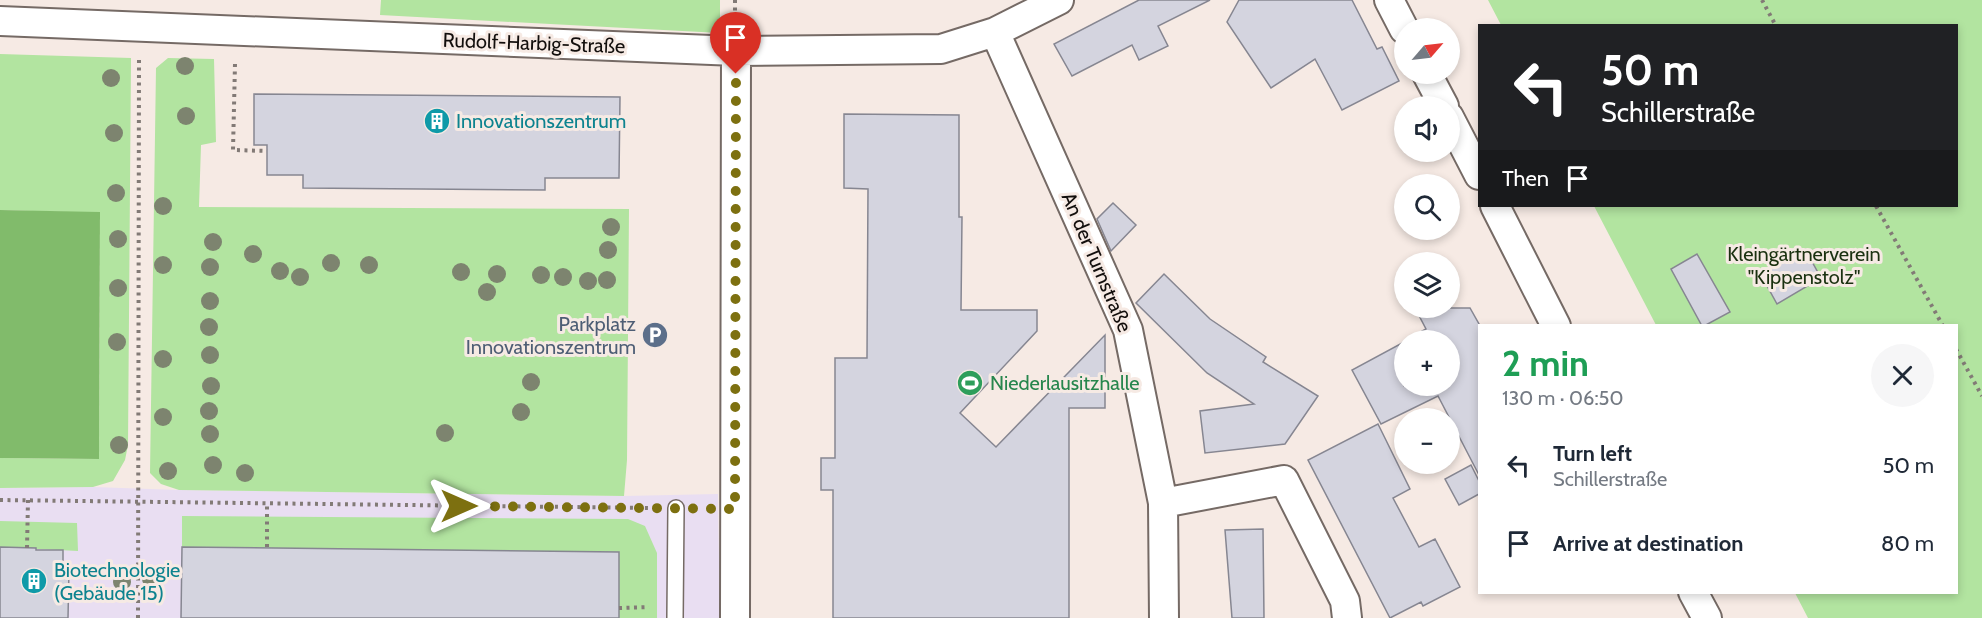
<!DOCTYPE html>
<html lang="en">
<head>
<meta charset="utf-8">
<style>
  :root { --surface:#fff; --page:#f6f6f7; --text:#1f2937; --muted:#747a83 }
  body { margin:0; font-family:Cabin,sans-serif; background:var(--page); color:var(--text); height:100vh; display:flex; flex-direction:column; font-size:22px; white-space:nowrap }
  * { box-sizing:border-box; margin:0 }
  p { font-size:20px; color:var(--muted) }
  .icon { flex:none; width:33px; height:33px; fill:none; stroke:currentColor; stroke-width:2; stroke-linecap:round; stroke-linejoin:round }
  .map { position:relative; flex:1; overflow:hidden }
  .details { position:absolute; left:1478px; top:324px; width:480px; height:270px; display:flex; flex-direction:column; background:var(--surface); border-radius:0px; box-shadow:0 3px 9px #0003 }
  .details>* { flex:none }
  .top-card { position:absolute; left:1478px; top:24px; width:480px; height:183px; border-radius:0px; box-shadow:0 3px 9px #0003; background:#202124; color:#fff; overflow:hidden }
  .needle { width:39px; rotate:62deg }
  .fabs { position:absolute; left:1394px; top:18px; display:grid; gap:12px }
  .fabs a { display:grid; place-items:center; width:66px; height:66px; border-radius:50%; background:var(--surface); box-shadow:0 3px 9px #0003; font-size:30px }
  .pin { position:absolute; display:grid; place-items:center; width:51px; height:51px; color:#fff; margin:-62px -26px; border-radius:50% 50% 50% 0; rotate:-45deg; box-shadow:0 0 6px #0007 }
  .pin .icon { rotate:45deg }
  .me { position:absolute; width:66px; margin:-33px; rotate:90deg; stroke-linejoin:round; filter:drop-shadow(0 0 4px #0008) }
  .turn { display:flex; align-items:center; gap:21px; height:126px; padding:0 24px; font-size:27px }
  .turn .icon { width:78px; height:78px; stroke-width:2.5 }
  .turn b { display:block; font-size:42px; line-height:51px }
  .then { display:flex; align-items:center; height:57px; padding:0 24px; background:#0003; gap:12px; font-size:22px }
  .round { display:grid; place-items:center; flex:none; width:63px; height:63px; border-radius:32px; background:var(--page) }
  .summary { display:flex; align-items:center; justify-content:space-between; height:102px; padding:0 24px }
  h1 { font-size:36px; font-weight:800; line-height:45px; color:#1e9e55 }
  ul { padding:0; list-style:none }
  li { display:flex; align-items:center; gap:18px; height:78px; padding:0 24px }
  li div { flex:1 }
  li b { display:block; font-size:22px }
  li em { font-style:normal }
  .map>svg:first-child { display:block }
  .education { fill:#e9def2 }
  .green { fill:#b2e4a0 }
  .forest { fill:#81bb6b }
  .building { fill:#d4d4df; stroke:#868691; stroke-width:1.5 }
  .lines { fill:none; stroke-linecap:round; stroke-linejoin:round }
  .lane-casing { stroke:#756a65; stroke-width:18 }
  .street-casing { stroke:#756a65; stroke-width:32 }
  .path { stroke:#827a76; stroke-width:4; stroke-dasharray:3 4.5; stroke-linecap:butt }
  .lane { stroke:#fff; stroke-width:15 }
  .street { stroke:#fff; stroke-width:28 }
  .tree { fill:#7d846f }
  .route { stroke:#7d7010; stroke-width:10; stroke-dasharray:0 18 }
  .labels { text-anchor:middle; stroke-width:6; stroke-linejoin:round; paint-order:stroke }
  .street-label { font-size:20px; fill:#120e0c; stroke:#f6eae4 }
  .culture-label { font-size:20px; fill:#0d838f; stroke:#f6eae4; text-anchor:start }
  .park-label { font-size:20px; fill:#1a3110; stroke:#f6eae4 }
  .service-label { font-size:20px; fill:#4e5e75; stroke:#f6eae4; text-anchor:end }
  .leisure-label { font-size:20px; fill:#27864d; stroke:#f6eae4; text-anchor:start }
</style>
</head>
<body>
<div class="map">
<svg width="1982" height="618" viewBox="0 0 1982 618">
  <rect width="100%" height="100%" fill="#f6eae4"/>
  <path class="education" d="M 93,487 L 179,490 L 624,496 L 718,494 L 720,618 L 0,618 L 0,488 Z"/>
  <path class="green" d="M 381,0 L 720,0 L 720,33 L 380,15 Z
    M 1488,0 L 1982,0 L 1982,618 L 1808,618 L 1795,593 L 1956,592 L 1956,326 L 1656,325 L 1594,206 L 1956,206 L 1956,26 L 1501,25 Z
    M 0,54 L 131,58 L 128,445 L 125,460 L 113,481 L 93,487 L 0,488 L 0,458 L 99,459 L 100,213 L 0,210 Z
    M 168,58 L 214,59 L 216,142 L 201,145 L 199,207 L 629,209 L 627,460 L 624,496 L 179,490 L 161,484 L 150,473 L 156,68 Z
    M 182,516 L 628,519 L 645,526 L 657,553 L 657,618 L 619,618 L 619,552 L 182,547 Z
    M 0,521 L 77,523 L 78,551 L 0,547 Z"/>
  <path class="forest" d="M 0,210 L 100,212 L 99,459 L 0,458 Z"/>
  <path class="building" d="M 1139,0 L 1210,0 L 1158,26 L 1168,46 L 1139,60 L 1132,45 L 1072,76 L 1054,44 Z
    M 1239,0 L 1352,0 L 1377,49 L 1382,47 L 1399,81 L 1342,110 L 1315,59 L 1271,88 L 1227,22 Z
    M 254,94 L 620,97 L 619,178 L 545,178 L 545,190 L 303,188 L 303,175 L 267,175 L 267,145 L 254,145 Z
    M 844,114 L 959,115 L 959,217 L 962,217 L 961,310 L 1037,310 L 1037,331 L 960,413 L 996,447 L 1105,335 L 1105,408 L 1069,408 L 1069,618 L 833,618 L 833,490 L 821,490 L 821,458 L 835,458 L 835,358 L 867,358 L 868,189 L 844,188 Z
    M 1113,203 L 1136,225 L 1111,251 L 1097,219 Z
    M 1805,249 L 1821,278 L 1777,304 L 1760,273 Z
    M 1697,254 L 1730,312 L 1704,326 L 1702,326 L 1671,269 Z
    M 1164,274 L 1210,319 L 1266,357 L 1263,362 L 1318,396 L 1285,444 L 1205,453 L 1200,411 L 1254,404 L 1207,373 L 1136,303 Z
    M 1415,308 L 1470,308 L 1479,324 L 1479,475 L 1438,396 L 1381,424 L 1352,370 L 1404,342 L 1404,386 L 1449,386 L 1449,340 L 1406,340 L 1426,329 Z
    M 1378,424 L 1410,489 L 1393,498 L 1419,547 L 1435,539 L 1460,587 L 1423,606 L 1421,602 L 1390,618 L 1308,460 Z
    M 1471,465 L 1479,481 L 1479,494 L 1459,505 L 1445,479 Z
    M 1263,529 L 1264,618 L 1232,618 L 1225,530 Z
    M 0,547 L 36,548 L 36,550 L 63,550 L 63,569 L 69,569 L 68,618 L 0,618 Z
    M 182,547 L 619,552 L 619,618 L 181,618 Z"/>
  <g class="lines">
    <g class="lane-casing">
      <path id="lane" d="M 675,618 L 676,508"/>
    </g>
    <g class="street-casing">
      <path id="street" d="M 1389,0 L 1404,29
        M 0,21 L 736,51 L 941,49 L 995,32 L 1059,0
        M 995,32 L 1128,330 L 1163,503 L 1164,618
        M 1427,74 L 1444,106
        M 1449,117 L 1479,175
        M 1495,206 L 1556,326
        M 1163,503 L 1284,480 L 1345,601 L 1347,618
        M 1693,592 L 1707,618
        M 735,618 L 736,51"/>
    </g>
    <path class="path" d="M 735,0 L 735,18
      M 1762,0 L 1776,26
      M 235,64 L 233,150 L 267,151
      M 1876,206 L 1943,326
      M 1956,349 L 1982,396
      M 0,500 L 651,508
      M 267,547 L 267,505
      M 27,548 L 28,500
      M 619,608 L 649,607
      M 138,618 L 139,58"/>
    <use href="#lane" class="lane"/>
    <use href="#street" class="street"/>
  </g>
  <g class="tree">
    <circle cx="185" cy="66" r="9"/>
    <circle cx="111" cy="78" r="9"/>
    <circle cx="186" cy="116" r="9"/>
    <circle cx="114" cy="133" r="9"/>
    <circle cx="116" cy="193" r="9"/>
    <circle cx="163" cy="206" r="9"/>
    <circle cx="611" cy="227" r="9"/>
    <circle cx="118" cy="239" r="9"/>
    <circle cx="213" cy="242" r="9"/>
    <circle cx="608" cy="250" r="9"/>
    <circle cx="253" cy="254" r="9"/>
    <circle cx="331" cy="263" r="9"/>
    <circle cx="163" cy="265" r="9"/>
    <circle cx="369" cy="265" r="9"/>
    <circle cx="210" cy="267" r="9"/>
    <circle cx="280" cy="271" r="9"/>
    <circle cx="461" cy="272" r="9"/>
    <circle cx="497" cy="274" r="9"/>
    <circle cx="541" cy="275" r="9"/>
    <circle cx="300" cy="277" r="9"/>
    <circle cx="563" cy="277" r="9"/>
    <circle cx="607" cy="280" r="9"/>
    <circle cx="588" cy="281" r="9"/>
    <circle cx="118" cy="288" r="9"/>
    <circle cx="487" cy="292" r="9"/>
    <circle cx="210" cy="301" r="9"/>
    <circle cx="209" cy="327" r="9"/>
    <circle cx="117" cy="342" r="9"/>
    <circle cx="210" cy="355" r="9"/>
    <circle cx="163" cy="359" r="9"/>
    <circle cx="531" cy="382" r="9"/>
    <circle cx="211" cy="386" r="9"/>
    <circle cx="209" cy="411" r="9"/>
    <circle cx="521" cy="412" r="9"/>
    <circle cx="163" cy="417" r="9"/>
    <circle cx="445" cy="433" r="9"/>
    <circle cx="210" cy="434" r="9"/>
    <circle cx="119" cy="445" r="9"/>
    <circle cx="213" cy="465" r="9"/>
    <circle cx="168" cy="471" r="9"/>
    <circle cx="245" cy="473" r="9"/>
    <circle cx="151" cy="579" r="9"/>
    <circle cx="122" cy="582" r="9"/>
  </g>
  <g class="lines">
    <path class="route" d="M 459,506 L 735,509 L 736,74"/>
  </g>
  <defs>
    <g id="building-disc" transform="scale(1.35)"><circle r="9.5" fill="#0f9aa8" stroke="#f6eae4"/><path d="M-4-6H4V6H1V3H-1V6H-4ZM-2.5-4.3h1.7v1.8h-1.7ZM.8-4.3h1.7v1.8H.8ZM-2.5-1h1.7V.8h-1.7ZM.8-1h1.7V.8H.8Z" fill="#fff"/></g>
    <g id="parking-disc" transform="scale(1.35)"><circle r="9.5" fill="#5c6f8a" stroke="#f6eae4"/><path d="M-3.5-5.5H1a3.5 3.5 0 0 1 0 7H-1V5.5H-3.5ZM-1-3.4V-.6H.8a1.4 1.4 0 0 0 0-2.8Z" fill="#fff"/></g>
    <g id="stadium-disc" transform="scale(1.35)"><circle r="9.5" fill="#2e9e5b" stroke="#f6eae4"/><path d="M0-5a6.5 5 0 1 0 0 10a6.5 5 0 1 0 0-10ZM-3.5-1.8h7v3.6h-7Z" fill="#fff"/></g>
  </defs>
  <g fill-rule="evenodd">
    <use href="#building-disc" x="437" y="121"/>
    <use href="#parking-disc" x="655" y="335"/>
    <use href="#stadium-disc" x="970" y="383"/>
    <use href="#building-disc" x="34" y="581"/>
  </g>
  <g class="labels">
    <g class="street-label">
      <text transform="translate(534 43) rotate(2)" y="7">Rudolf-Harbig-Straße</text>
      <text transform="translate(1097 262) rotate(67)" y="7">An der Turnstraße</text>
    </g>
    <g class="culture-label">
      <text x="456" y="128">Innovationszentrum</text>
      <text x="54" y="577">Biotechnologie<tspan x="54" dy="23">(Gebäude 15)</tspan></text>
    </g>
    <g class="park-label">
      <text x="1804" y="261">Kleingärtnerverein<tspan x="1804" dy="23">"Kippenstolz"</tspan></text>
    </g>
    <g class="service-label">
      <text x="636" y="331">Parkplatz<tspan x="636" dy="23">Innovationszentrum</tspan></text>
    </g>
    <g class="leisure-label">
      <text x="990" y="390">Niederlausitzhalle</text>
    </g>
  </g>
</svg>
<div class="fabs">
<a><svg class="needle" viewBox="-14 -14 28 28"><path d="M0-13l5 13h-10z" fill="#e53935"/><path d="M0 13l5-13h-10z" fill="#747a83"/></svg></a>
<a><svg class="icon" aria-label="sound" viewBox="0 0 24 24"><path d="M4 9h4l5-4v14l-5-4H4zM17 9q2 3 0 6"/></svg></a>
<a><svg class="icon" aria-label="search" viewBox="0 0 24 24"><circle cx="10" cy="10" r="6"/><path d="M15 15l6 6"/></svg></a>
<a><svg class="icon" aria-label="layers" viewBox="0 0 24 24"><path d="M12 4l9 5-9 5-9-5zM3 14l9 5 9-5"/></svg></a>
<a>+</a>
<a>−</a>
</div>
<div class="pin" style="left:736px;top:74px;background:#d93025"><svg class="icon" aria-label="arrive" viewBox="0 0 24 24"><path d="M6 21V4h12l-3 4 3 4H6"/></svg></div>
<svg class="me" style="left:459px;top:506px" viewBox="-20 -20 40 40"><path d="M0-17L14 15 0 8-14 15z" fill="#7d7010" stroke="#fff" stroke-width="4"/></svg>
<div class="top-card">
<div class="turn"><svg class="icon" aria-label="left" viewBox="0 0 24 24"><path d="M17 20v-9H6M10 6l-5 5 5 5"/></svg><div><b>50 m</b>Schillerstraße</div></div>
<div class="then">Then<svg class="icon" aria-label="arrive" viewBox="0 0 24 24"><path d="M6 21V4h12l-3 4 3 4H6"/></svg></div>
</div>
<section class="details">
<div class="summary"><div><h1>2 min</h1><p>130 m · 06:50</p></div><a class="round"><svg class="icon" aria-label="close" viewBox="0 0 24 24"><path d="M6 6l12 12M18 6L6 18"/></svg></a></div>
<ul>
<li><svg class="icon" aria-label="left" viewBox="0 0 24 24"><path d="M17 20v-9H6M10 6l-5 5 5 5"/></svg><div><b>Turn left</b><p>Schillerstraße</p></div><em>50 m</em></li>
<li><svg class="icon" aria-label="arrive" viewBox="0 0 24 24"><path d="M6 21V4h12l-3 4 3 4H6"/></svg><div><b>Arrive at destination</b></div><em>80 m</em></li>
</ul>
</section>
</div>
</body>
</html>
